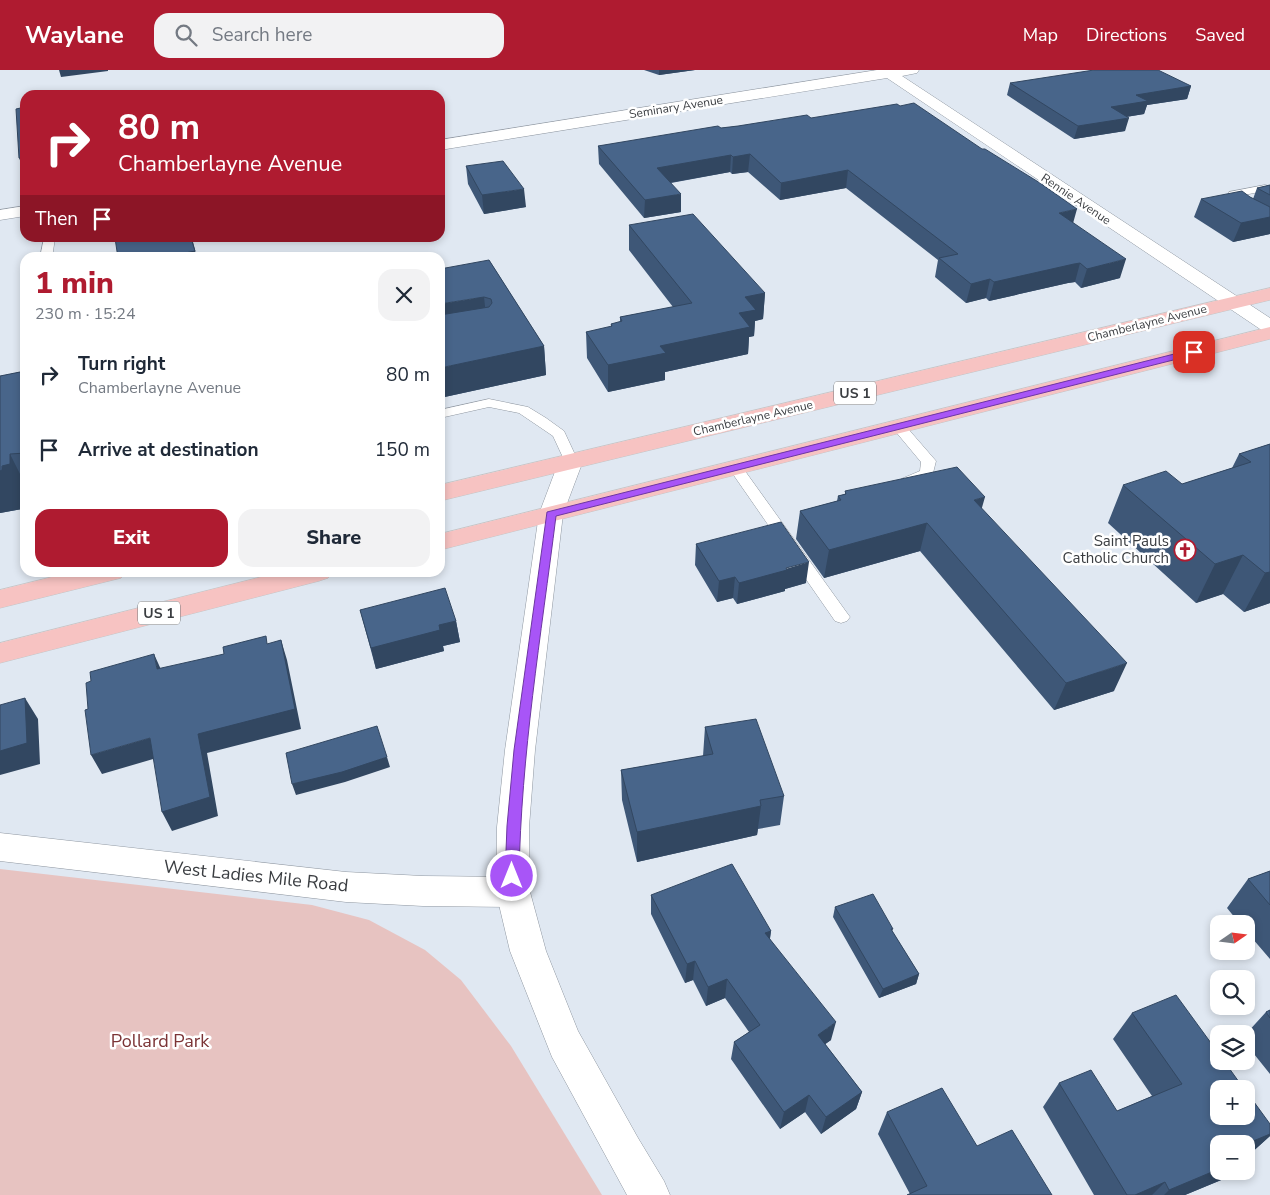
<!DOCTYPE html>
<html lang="en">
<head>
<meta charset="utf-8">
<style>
  :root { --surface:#fff; --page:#f2f2f3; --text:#1f2937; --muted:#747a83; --accent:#af1b30 }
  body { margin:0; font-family:"Nunito Sans",sans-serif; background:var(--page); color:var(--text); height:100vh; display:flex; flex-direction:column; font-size:19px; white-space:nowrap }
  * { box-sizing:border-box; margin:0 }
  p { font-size:16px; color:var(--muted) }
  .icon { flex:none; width:28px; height:28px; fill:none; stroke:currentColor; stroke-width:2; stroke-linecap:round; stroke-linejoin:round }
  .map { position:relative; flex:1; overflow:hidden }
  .drawer { position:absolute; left:20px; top:182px; width:425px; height:325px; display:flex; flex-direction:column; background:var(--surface); border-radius:15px; box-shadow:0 2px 8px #0003 }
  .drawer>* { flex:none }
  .top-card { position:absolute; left:20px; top:20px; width:425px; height:152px; border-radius:15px; box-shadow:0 2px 8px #0003; background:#af1b30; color:#fff; overflow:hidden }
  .needle { width:32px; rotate:76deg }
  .fabs { position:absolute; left:1210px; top:845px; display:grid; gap:10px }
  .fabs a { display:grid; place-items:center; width:45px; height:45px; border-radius:10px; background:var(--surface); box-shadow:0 2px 8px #0003; font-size:25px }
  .pin { position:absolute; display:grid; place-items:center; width:42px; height:42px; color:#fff; margin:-21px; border-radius:10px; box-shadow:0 2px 8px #0006 }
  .me { position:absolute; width:55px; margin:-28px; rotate:0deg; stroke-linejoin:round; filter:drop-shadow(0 0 4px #0008) }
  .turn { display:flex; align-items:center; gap:18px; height:105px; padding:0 15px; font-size:22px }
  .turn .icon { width:65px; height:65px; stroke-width:2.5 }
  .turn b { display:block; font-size:35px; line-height:42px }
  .then { display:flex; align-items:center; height:48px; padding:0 15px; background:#0003; gap:10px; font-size:19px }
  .round { display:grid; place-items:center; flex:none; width:52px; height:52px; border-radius:15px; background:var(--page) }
  .overview { display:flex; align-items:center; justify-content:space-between; height:85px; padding:0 15px }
  h1 { font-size:30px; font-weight:800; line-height:38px; color:var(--accent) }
  .action { display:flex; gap:10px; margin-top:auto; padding:10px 15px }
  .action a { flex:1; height:58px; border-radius:15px; background:var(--accent); color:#fff; font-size:20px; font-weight:800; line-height:58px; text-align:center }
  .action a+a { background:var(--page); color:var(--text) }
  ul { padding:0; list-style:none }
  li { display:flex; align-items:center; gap:15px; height:75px; padding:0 15px }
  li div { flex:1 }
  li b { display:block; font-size:19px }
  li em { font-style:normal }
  header { display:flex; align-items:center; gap:30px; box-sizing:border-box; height:70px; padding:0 25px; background:var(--accent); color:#fff }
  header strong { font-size:24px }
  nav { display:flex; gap:28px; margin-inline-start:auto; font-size:18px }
  .search { width:350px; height:45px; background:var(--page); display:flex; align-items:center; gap:12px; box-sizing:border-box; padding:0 18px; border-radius:15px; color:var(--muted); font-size:19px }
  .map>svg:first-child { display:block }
  .green { fill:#e7c3c1 }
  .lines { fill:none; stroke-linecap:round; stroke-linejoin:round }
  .service-casing { stroke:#8f97a1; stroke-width:1 }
  .minor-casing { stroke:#8f97a1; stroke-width:1 }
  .tertiary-casing { stroke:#8f97a1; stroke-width:1 }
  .primary-casing { stroke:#c4c5c6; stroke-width:1 }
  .service { fill:#fff; fill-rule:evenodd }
  .minor { fill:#fff; fill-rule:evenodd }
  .tertiary { fill:#fff; fill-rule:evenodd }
  .primary { fill:#f7c3c2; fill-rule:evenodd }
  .wall { fill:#3e5777 }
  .shaded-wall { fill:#324761 }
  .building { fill:#48658a; stroke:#324761 }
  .route { fill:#a855f7; stroke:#6d37a1 }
  .labels { text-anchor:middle; stroke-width:5; stroke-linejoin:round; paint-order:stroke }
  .far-street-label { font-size:12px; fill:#3a3d41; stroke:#fff }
  .shield { fill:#fff; stroke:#75777a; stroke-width:1 }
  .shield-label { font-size:14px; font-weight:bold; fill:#3a3d41 }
  .poi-label { font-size:15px; fill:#3a3d41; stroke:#fff; text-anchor:end }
  .near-street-label { font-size:18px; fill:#3a3d41; stroke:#fff }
  .near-park-label { font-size:18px; fill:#7b3436; stroke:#fff }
</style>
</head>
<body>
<header>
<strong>Waylane</strong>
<div class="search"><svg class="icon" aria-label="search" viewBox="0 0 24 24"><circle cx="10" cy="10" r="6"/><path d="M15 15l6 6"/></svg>Search here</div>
<nav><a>Map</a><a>Directions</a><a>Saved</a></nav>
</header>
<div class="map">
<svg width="1270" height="1125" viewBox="0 0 1270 1125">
  <rect width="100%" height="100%" fill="#e0e8f2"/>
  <path class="green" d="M 0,799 L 312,835 L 369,850 L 425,880 L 461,910 L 511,976 L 602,1125 L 0,1125 Z"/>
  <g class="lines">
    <g class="service-casing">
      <path id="service" d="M 1265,115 L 1270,116 L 1270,122 L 1265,121 L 1238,126 L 1238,128 L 1251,140 L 1270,150 L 1270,158 L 1243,144 L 1227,129 L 1229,122 Z
        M 44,168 L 55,168 L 52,188 L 40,188 Z
        M 489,329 L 528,337 L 546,348 L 564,361 L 578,391 L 576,394 L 566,394 L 553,366 L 519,343 L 489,337 L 440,348 L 440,340 Z
        M 898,352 L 903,353 L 936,391 L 932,407 L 906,417 L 901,415 L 898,412 L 901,409 L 920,401 L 921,392 L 891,356 L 893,353 Z
        M 735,392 L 740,394 L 847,543 L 850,547 L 847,551 L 841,553 L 835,551 L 728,397 L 730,394 Z"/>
    </g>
    <g class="minor-casing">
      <path id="minor" d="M 877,0 L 919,0 L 917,3 L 902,6 L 1270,248 L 1270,263 L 1263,261 L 887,8 L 440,80 L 440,70 Z
        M 25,136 L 25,146 L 0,150 L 0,140 Z
        M 0,763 L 346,802 L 423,806 L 513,807 L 525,812 L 530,822 L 525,832 L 513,837 L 423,836 L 346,832 L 0,791 Z"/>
    </g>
    <g class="tertiary-casing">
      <path id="tertiary" d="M 571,384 L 579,386 L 583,391 L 563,444 L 535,680 L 529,757 L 530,822 L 546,881 L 578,961 L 638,1068 L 664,1111 L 670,1125 L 627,1125 L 552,987 L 510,881 L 496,822 L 497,757 L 505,680 L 539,444 L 559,391 L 563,386 Z"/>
    </g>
    <g class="primary-casing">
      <path id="primary" d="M 1270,218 L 1270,230 L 440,431 L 440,415 Z
        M 1270,257 L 1270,269 L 440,480 L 440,464 Z
        M 72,502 L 125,502 L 121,508 L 0,538 L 0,520 Z
        M 281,502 L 332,502 L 328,508 L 319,511 L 0,593 L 0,573 Z"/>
    </g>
    <use href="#service" class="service"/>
    <use href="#minor" class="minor"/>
    <use href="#tertiary" class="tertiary"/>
    <use href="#primary" class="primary"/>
  </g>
  <path class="wall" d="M 644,0 L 695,0 L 659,5 Z
    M 1010,13 L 1191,16 L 1187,29 L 1147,35 L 1144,44 L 1126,47 L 1125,61 L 1074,69 L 1007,25 Z
    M 811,48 L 1073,153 L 1120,208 L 1081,218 L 1075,212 L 1068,213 L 989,231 L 986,228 L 966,233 L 935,207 L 938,190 L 846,118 L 780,130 L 748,102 L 732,104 L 730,102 L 671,113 L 681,142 L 644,148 L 599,94 L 598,76 L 721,58 Z
    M 466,96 L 526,137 L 484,144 L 468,114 Z
    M 1270,115 L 1270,164 L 1233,172 L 1194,147 L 1201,129 L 1250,127 L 1253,129 L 1257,118 Z
    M 629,155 L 765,223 L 763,249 L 755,251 L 754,266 L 749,267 L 748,284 L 665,302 L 665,310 L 608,322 L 587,288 L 586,262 L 611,257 L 611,254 L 620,252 L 620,247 L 673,237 L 629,180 Z
    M 489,190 L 544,276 L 546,305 L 440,328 Z
    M 25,301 L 25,434 L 22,434 L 22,439 L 0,443 L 0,306 Z
    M 1270,374 L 1270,533 L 1244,542 L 1223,524 L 1196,533 L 1108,453 L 1123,415 L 1182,414 L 1232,398 L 1239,384 Z
    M 845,421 L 982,439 L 1114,621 L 1054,640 L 920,481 L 824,508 L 796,469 L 800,441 L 837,431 L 838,426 L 845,424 Z
    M 696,474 L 806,513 L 785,519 L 785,521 L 737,534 L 733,528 L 717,532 L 695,495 Z
    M 360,540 L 456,551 L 460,572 L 443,576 L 444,581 L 376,599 Z
    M 705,657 L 784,726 L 780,755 L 758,759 L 757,765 L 637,792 L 622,730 L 621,700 L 703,686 Z
    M 1270,801 L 1270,889 L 1246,861 L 1246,854 L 1240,854 L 1227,838 L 1248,809 Z
    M 651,825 L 771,861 L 770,869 L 831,970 L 825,974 L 862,1022 L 856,1039 L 821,1064 L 805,1042 L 780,1059 L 731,989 L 734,972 L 749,962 L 725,928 L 706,936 L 693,910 L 685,913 L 651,844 Z
    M 835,837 L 893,859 L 892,861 L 919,904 L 916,914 L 879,928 L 833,847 Z
    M 1270,940 L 1270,1004 L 1246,974 L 1246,964 L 1266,942 Z
    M 1132,943 L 1270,1054 L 1270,1066 L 1250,1084 L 1251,1085 L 1246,1089 L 1246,1074 L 1219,1101 L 1233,1101 L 1226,1108 L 1185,1125 L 1094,1125 L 1043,1037 L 1059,1013 L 1117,1041 L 1152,1026 L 1113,969 Z
    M 887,1042 L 977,1076 L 1052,1125 L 910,1124 L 878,1064 Z"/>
  <path class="shaded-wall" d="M 59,0 L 108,0 L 108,1 L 61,7 Z
    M 659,0 L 695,0 L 659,5 Z
    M 1191,16 L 1187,29 L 1147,35 L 1144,44 L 1107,50 L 1111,37 L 1136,25 Z
    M 1129,48 L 1125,61 L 1074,69 L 1078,56 Z
    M 750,84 L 748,102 L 732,104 L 733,87 Z
    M 731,85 L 730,102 L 657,115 L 657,98 Z
    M 25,87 L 25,102 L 19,88 Z
    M 848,100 L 846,118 L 780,130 L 781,113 Z
    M 524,119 L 526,137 L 484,144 L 482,125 Z
    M 681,124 L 681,142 L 644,148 L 645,130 Z
    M 1077,139 L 1072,157 L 1059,143 Z
    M 1270,147 L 1270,164 L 1233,172 L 1241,153 Z
    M 192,168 L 197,188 L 161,188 Z
    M 1126,189 L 1120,208 L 1081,218 L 1087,199 Z
    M 1080,193 L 1075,212 L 1068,213 L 989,231 L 994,212 L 1074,194 Z
    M 990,209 L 986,228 L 966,233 L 971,214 Z
    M 765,223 L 763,249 L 755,251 L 754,266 L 749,267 L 748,284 L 665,302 L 665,310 L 608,322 L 608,295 L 660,276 L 745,227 Z
    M 484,227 L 487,255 L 440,263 L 440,234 Z
    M 544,276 L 546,305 L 440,328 L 440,298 Z
    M 10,384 L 25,414 L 25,434 L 22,434 L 22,439 L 0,443 L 0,401 Z
    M 985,427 L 977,455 L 974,430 Z
    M 927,453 L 920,481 L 824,508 L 829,480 Z
    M 1243,485 L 1223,524 L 1196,533 L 1215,494 Z
    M 809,492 L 806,513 L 785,519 L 785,521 L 737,534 L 739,513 Z
    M 1270,502 L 1270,533 L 1244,542 L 1265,503 Z
    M 735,507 L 733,528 L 717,532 L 719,511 Z
    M 456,551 L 460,572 L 443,576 L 444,581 L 376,599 L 371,578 L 439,555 Z
    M 281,570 L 287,590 L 301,659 L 207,683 L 218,746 L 172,761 L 162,742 L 198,664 Z
    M 154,584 L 163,604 L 157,599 Z
    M 1127,593 L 1114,621 L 1054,640 L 1066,613 Z
    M 25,628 L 38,649 L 40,694 L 0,705 L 0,681 Z
    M 150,668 L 160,687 L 102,704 L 91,685 Z
    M 387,687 L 390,697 L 345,712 L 296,725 L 292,714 Z
    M 761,736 L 757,765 L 637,792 L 637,762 Z
    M 771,861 L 768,880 L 765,863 Z
    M 695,891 L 693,910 L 685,913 L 687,894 Z
    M 919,904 L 916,914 L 879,928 L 883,919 Z
    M 727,909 L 725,928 L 706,936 L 708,917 Z
    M 836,952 L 831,970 L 813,983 L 818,965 Z
    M 862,1022 L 856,1039 L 821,1064 L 826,1047 Z
    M 809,1025 L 805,1042 L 780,1059 L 784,1042 Z
    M 1270,1064 L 1270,1066 L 1250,1084 L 1246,1086 L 1246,1074 Z
    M 1219,1099 L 1219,1101 L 1233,1101 L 1226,1108 L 1185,1125 L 1164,1125 L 1169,1120 Z
    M 1165,1112 L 1152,1125 L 1135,1125 Z"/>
  <path class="building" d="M 1094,0 L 1158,0 L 1191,16 L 1136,25 L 1148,31 L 1111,37 L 1129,48 L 1078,56 L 1010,13 Z
    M 914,33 L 982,79 L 985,79 L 1040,113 L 1077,139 L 1059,143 L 1126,189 L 1087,199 L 1080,193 L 1074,194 L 994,212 L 990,209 L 971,214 L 939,188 L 958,184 L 848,100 L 781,113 L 750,84 L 733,87 L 731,85 L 657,98 L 681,124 L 645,130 L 598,76 L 718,56 L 721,58 L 738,56 L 807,45 L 811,48 L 897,34 L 900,36 Z
    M 25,37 L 25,87 L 19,88 L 16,39 Z
    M 503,91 L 524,119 L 482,125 L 466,96 Z
    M 1270,115 L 1270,125 L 1257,118 Z
    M 1242,121 L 1250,127 L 1270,137 L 1270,147 L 1241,153 L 1201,129 Z
    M 693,144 L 765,223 L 745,227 L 756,240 L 739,243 L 750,257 L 660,276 L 666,283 L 608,295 L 586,262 L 612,256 L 611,254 L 622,251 L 620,247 L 692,233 L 629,155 Z
    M 115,168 L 191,168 L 195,181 L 161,188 L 118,188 Z
    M 489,190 L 544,276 L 440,298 L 440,245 L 489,237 L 492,233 L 491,229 L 484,227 L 440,234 L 440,199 Z
    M 25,301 L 25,383 L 10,384 L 10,394 L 2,396 L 2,400 L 0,401 L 0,306 Z
    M 1270,374 L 1270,502 L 1265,503 L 1243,485 L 1215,494 L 1123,415 L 1166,401 L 1182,414 L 1251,392 L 1239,384 Z
    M 957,397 L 985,427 L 974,430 L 1127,593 L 1066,613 L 927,453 L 829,480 L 800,441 L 841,430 L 838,426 L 846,424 L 845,421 Z
    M 781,452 L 809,492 L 786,498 L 787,500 L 739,513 L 735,507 L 719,511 L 696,474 Z
    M 445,518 L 456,551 L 439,555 L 440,560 L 371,578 L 360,540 Z
    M 266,566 L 267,574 L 281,570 L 295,639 L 198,664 L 210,727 L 162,742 L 150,668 L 91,685 L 85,640 L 88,639 L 86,613 L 91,611 L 90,602 L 154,584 L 157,599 L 224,584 L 223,577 Z
    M 25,628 L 27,673 L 0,681 L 0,635 Z
    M 756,649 L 784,726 L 760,730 L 761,736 L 637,762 L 621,700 L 713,684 L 705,657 Z
    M 377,656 L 387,687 L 342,702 L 292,714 L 286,683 Z
    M 732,794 L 771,861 L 765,863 L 836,952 L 818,965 L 862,1022 L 826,1047 L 809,1025 L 784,1042 L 734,972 L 760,955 L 727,909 L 708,917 L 695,891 L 687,894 L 651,825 Z
    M 1270,801 L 1270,835 L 1248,809 Z
    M 873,824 L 893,859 L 891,859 L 919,904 L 883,919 L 835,837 Z
    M 1176,925 L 1219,984 L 1219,991 L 1224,991 L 1244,1019 L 1219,1019 L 1219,1046 L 1246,1046 L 1246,1021 L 1270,1054 L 1270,1064 L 1246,1074 L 1219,1074 L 1219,1099 L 1169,1120 L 1165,1112 L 1135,1125 L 1127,1125 L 1059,1013 L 1091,1000 L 1117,1041 L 1182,1014 L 1132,943 Z
    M 1270,940 L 1270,948 L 1266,942 Z
    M 942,1018 L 977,1076 L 1012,1060 L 1052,1125 L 907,1125 L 927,1116 L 887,1042 Z
    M 1246,1079 L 1251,1085 L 1246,1087 Z"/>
  <path class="route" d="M 1194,279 L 1197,280 L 1197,284 L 556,446 C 541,566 521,685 519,806 L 517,810 L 512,812 L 507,810 L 505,806 L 507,756 L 514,680 L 547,442 Z"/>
  <defs>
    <g id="church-ring" transform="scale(1.125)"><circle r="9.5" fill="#fff" stroke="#af1b30" stroke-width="1.5"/><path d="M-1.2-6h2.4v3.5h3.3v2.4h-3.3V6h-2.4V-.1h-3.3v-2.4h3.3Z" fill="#af1b30"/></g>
  </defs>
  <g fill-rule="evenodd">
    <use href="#church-ring" x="1185" y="480"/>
  </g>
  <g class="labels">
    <g class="far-street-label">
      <text transform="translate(676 37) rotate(-9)" y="4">Seminary Avenue</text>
      <text transform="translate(1076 129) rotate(34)" y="4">Rennie Avenue</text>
      <text transform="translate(1147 253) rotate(-14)" y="4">Chamberlayne Avenue</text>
      <text transform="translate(753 348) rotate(-13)" y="4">Chamberlayne Avenue</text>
    </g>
    <g class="shield">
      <rect x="834" y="311.5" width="42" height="23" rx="4"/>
      <rect x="138" y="531.5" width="42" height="23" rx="4"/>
    </g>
    <g class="shield-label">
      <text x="855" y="328">US 1</text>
      <text x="159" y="548">US 1</text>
    </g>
    <g class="poi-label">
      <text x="1169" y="476">Saint Pauls<tspan x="1169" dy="17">Catholic Church</tspan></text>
    </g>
    <g class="near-street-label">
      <text transform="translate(256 806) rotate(6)" y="6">West Ladies Mile Road</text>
    </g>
    <g class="near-park-label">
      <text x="160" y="977">Pollard Park</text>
    </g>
  </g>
</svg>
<div class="fabs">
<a><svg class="needle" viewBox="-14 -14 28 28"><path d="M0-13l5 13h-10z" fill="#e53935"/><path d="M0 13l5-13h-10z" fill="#747a83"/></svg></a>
<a><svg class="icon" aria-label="search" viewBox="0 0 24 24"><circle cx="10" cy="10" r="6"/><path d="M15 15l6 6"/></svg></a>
<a><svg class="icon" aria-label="layers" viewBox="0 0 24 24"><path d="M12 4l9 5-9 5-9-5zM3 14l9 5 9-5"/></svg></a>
<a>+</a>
<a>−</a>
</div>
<div class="pin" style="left:1194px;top:282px;background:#d93025"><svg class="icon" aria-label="arrive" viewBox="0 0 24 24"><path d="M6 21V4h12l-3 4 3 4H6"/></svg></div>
<svg class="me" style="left:512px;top:806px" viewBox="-20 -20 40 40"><circle r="17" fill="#a855f7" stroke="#fff" stroke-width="3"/><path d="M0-11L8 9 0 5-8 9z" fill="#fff"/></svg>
<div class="top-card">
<div class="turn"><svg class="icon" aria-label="right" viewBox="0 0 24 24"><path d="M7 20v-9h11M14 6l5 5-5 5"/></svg><div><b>80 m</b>Chamberlayne Avenue</div></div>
<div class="then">Then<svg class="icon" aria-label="arrive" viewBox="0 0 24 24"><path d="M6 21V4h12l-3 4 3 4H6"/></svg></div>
</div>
<section class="drawer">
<div class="overview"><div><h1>1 min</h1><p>230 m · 15:24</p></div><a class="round"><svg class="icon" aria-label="close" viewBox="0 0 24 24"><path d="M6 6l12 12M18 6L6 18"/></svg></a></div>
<ul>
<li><svg class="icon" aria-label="right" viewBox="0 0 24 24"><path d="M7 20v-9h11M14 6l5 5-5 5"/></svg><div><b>Turn right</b><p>Chamberlayne Avenue</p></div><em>80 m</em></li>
<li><svg class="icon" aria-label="arrive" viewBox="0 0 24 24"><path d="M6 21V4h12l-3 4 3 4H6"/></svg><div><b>Arrive at destination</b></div><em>150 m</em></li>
</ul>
<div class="action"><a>Exit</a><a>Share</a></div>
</section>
</div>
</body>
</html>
